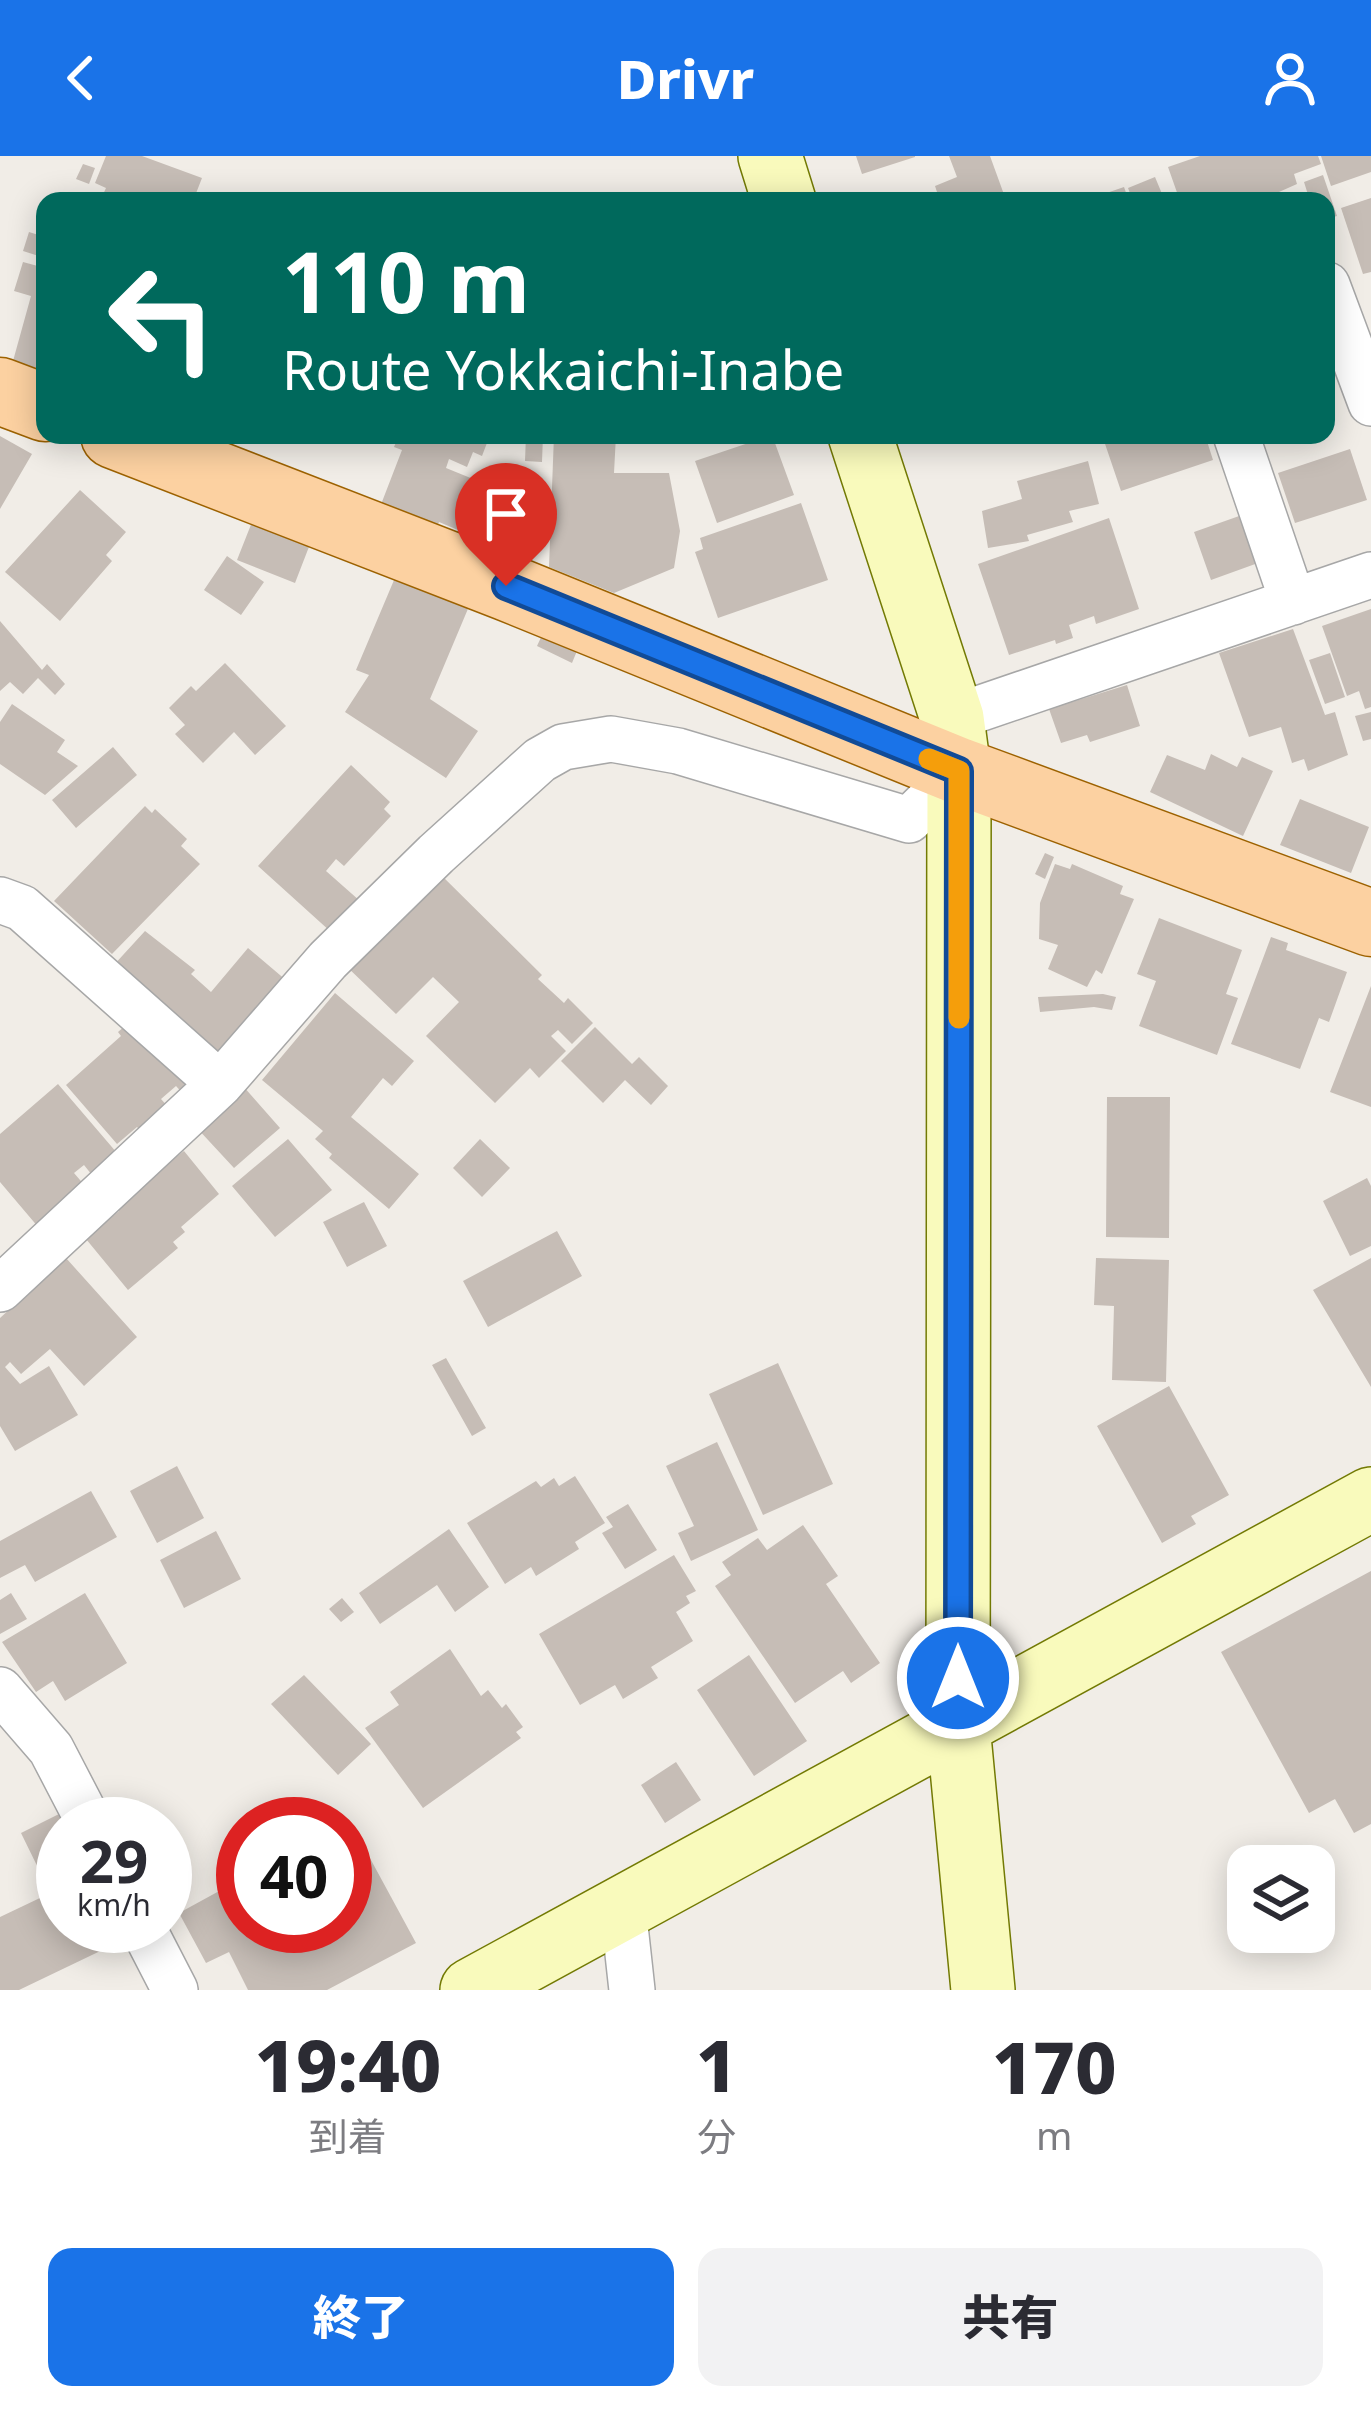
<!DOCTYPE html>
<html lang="ja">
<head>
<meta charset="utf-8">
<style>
  :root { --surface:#fff; --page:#f2f2f3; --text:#2b2b33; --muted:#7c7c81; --accent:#1a73e8 }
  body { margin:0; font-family:"Noto Sans","Noto Sans JP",sans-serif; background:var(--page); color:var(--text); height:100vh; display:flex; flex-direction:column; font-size:45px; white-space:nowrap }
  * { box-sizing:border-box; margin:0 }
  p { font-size:39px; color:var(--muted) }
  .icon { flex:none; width:66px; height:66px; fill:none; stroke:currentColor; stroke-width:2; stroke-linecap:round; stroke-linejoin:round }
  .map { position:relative; height:1834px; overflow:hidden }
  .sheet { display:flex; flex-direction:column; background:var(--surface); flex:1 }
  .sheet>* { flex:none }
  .top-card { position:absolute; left:36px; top:36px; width:1299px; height:252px; border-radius:24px; box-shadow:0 6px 30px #0003; background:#00695c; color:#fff; overflow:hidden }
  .controls { position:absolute; left:1227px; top:1689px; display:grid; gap:24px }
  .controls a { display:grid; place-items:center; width:108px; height:108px; border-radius:24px; background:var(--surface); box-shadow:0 6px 30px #0003; font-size:60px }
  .speed { position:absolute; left:36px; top:1641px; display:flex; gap:24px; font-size:60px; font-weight:700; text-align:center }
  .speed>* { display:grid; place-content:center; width:156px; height:156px; border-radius:50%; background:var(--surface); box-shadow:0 6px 30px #0003; line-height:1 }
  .speed small { font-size:30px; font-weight:400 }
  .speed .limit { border:18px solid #d22; background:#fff; color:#111 }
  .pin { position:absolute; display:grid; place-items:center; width:102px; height:102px; color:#fff; margin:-123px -51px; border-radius:50% 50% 50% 0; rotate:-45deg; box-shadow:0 0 12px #0007 }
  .pin .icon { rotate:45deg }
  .me { position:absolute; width:132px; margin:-66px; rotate:0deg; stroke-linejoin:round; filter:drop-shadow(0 0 9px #0008) }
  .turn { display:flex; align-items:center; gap:42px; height:252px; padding:0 48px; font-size:54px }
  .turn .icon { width:156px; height:156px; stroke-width:2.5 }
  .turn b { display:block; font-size:84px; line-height:102px }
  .eta { display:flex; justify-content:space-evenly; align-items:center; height:204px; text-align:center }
  .eta b { font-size:72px; font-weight:800; line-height:84px }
  .action { display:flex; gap:24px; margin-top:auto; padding:24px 48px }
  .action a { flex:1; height:138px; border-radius:24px; background:var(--accent); color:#fff; font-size:48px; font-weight:800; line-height:138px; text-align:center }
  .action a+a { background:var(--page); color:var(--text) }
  header { display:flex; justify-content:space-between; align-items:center; height:156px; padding:0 48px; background:var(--accent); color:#fff; font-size:54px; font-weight:800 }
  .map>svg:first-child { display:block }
  .building { fill:#c6bdb6 }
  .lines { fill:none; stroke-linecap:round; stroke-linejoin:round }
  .street-casing { stroke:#a7a7a7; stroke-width:48 }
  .secondary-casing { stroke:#737a04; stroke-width:66 }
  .primary-casing { stroke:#9d6200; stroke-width:69 }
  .street { stroke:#fff; stroke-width:45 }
  .secondary { stroke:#f9fabc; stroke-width:63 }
  .primary { stroke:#fcd1a1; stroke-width:66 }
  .route-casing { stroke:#114b97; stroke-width:30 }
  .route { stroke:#1a73e8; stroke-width:21 }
  .slow { stroke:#f59e0b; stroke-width:21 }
</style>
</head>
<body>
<header><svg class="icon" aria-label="back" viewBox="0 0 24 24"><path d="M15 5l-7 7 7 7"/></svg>Drivr<svg class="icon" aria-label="person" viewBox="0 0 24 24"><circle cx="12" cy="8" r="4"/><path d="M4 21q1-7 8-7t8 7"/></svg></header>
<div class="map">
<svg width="1371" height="1834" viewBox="0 0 1371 1834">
  <rect width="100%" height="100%" fill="#f1ede7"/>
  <path class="building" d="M 106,0 L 142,0 L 202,22 L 193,45 L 100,45 L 106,32 L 95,27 Z
    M 856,0 L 915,0 L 915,1 L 862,18 Z
    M 949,0 L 990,0 L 1006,44 L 940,45 L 935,30 L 957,21 Z
    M 1200,0 L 1318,0 L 1321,8 L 1294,18 L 1297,28 L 1259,45 L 1180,45 L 1168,11 Z
    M 1321,0 L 1371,0 L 1371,16 L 1331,30 Z
    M 83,8 L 95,12 L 89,28 L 76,23 Z
    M 1323,19 L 1337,60 L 1326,63 L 1326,45 L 1310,45 L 1304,26 Z
    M 1155,21 L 1165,45 L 1133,45 L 1128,32 Z
    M 1124,31 L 1129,45 L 1086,45 L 1086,44 Z
    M 1371,42 L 1371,116 L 1363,118 L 1341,52 Z
    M 29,76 L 45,81 L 45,102 L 23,95 Z
    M 23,106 L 45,112 L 45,218 L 13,205 L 31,140 L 14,135 Z
    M 399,279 L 490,279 L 482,300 L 473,296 L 467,311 L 449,303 L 446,312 L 505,336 L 503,343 L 507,344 L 498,366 L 493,365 L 485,384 L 480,382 L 475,393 L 454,383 L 458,374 L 439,366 L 436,374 L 380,351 L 402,294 L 394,291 Z
    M 526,279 L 543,279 L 542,306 L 525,305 Z
    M 554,279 L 616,279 L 614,317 L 669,317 L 680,375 L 674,412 L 614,437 L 549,411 Z
    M 772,279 L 794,339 L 717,367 L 695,305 Z
    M 1102,279 L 1205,279 L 1213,304 L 1121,335 Z
    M 0,280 L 32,298 L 0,353 Z
    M 1350,293 L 1367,344 L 1295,367 L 1278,317 Z
    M 1088,305 L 1099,348 L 1069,355 L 1073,366 L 1027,379 L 1029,385 L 988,392 L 982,355 L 1022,343 L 1017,325 Z
    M 80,334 L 126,376 L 106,399 L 112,405 L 60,465 L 5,416 Z
    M 801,347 L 828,424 L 718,462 L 695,396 L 703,393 L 700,382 Z
    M 1242,359 L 1258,407 L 1211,424 L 1194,376 Z
    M 254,361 L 312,383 L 295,427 L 237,404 Z
    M 1109,362 L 1139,453 L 1096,468 L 1094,460 L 1069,469 L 1073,482 L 1056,488 L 1055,484 L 1009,499 L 978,408 Z
    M 227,400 L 264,426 L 241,459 L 204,434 Z
    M 397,417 L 470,448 L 430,543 L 478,575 L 446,622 L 345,556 L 369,519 L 356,514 Z
    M 1371,453 L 1371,551 L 1365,553 L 1359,535 L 1347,540 L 1322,470 Z
    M 0,465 L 42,514 L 47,508 L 65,528 L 55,539 L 38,522 L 23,538 L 10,526 L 0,535 Z
    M 1293,473 L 1325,559 L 1335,556 L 1348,599 L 1308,615 L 1304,603 L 1292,607 L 1281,571 L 1249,581 L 1219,497 Z
    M 544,475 L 579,490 L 572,507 L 537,490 Z
    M 1330,497 L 1345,541 L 1325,548 L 1309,504 Z
    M 225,507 L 286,570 L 255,599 L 234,576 L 203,607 L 175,578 L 185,569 L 169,552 L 191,530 L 196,535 Z
    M 1127,529 L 1140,570 L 1090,586 L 1087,579 L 1061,587 L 1049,553 Z
    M 12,548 L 65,584 L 57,596 L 78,610 L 45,639 L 0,608 L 0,566 Z
    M 1371,556 L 1371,583 L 1363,585 L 1355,560 Z
    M 113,591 L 137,619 L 76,672 L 52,644 Z
    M 1211,598 L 1237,611 L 1242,601 L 1273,615 L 1243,680 L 1150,636 L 1167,599 L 1205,614 Z
    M 351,609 L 390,646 L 384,653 L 391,660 L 344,710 L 336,703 L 326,715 L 360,745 L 331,776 L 258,710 Z
    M 1300,643 L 1369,671 L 1351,717 L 1280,689 Z
    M 145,650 L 152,657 L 155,653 L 187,683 L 181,690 L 200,708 L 112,798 L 54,745 Z
    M 1045,697 L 1054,701 L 1045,723 L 1035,718 Z
    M 1055,708 L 1070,713 L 1072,708 L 1123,730 L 1120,738 L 1134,743 L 1102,818 L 1096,814 L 1087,831 L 1048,813 L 1058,789 L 1039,783 L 1040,747 Z
    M 435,713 L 542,819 L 538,823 L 564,847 L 568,842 L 593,867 L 572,888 L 558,874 L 551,880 L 566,895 L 539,922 L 530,912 L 495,947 L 426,880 L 459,846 L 433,821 L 396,858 L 344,808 Z
    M 1159,762 L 1242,794 L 1226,838 L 1238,842 L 1217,899 L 1139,870 L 1156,825 L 1137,818 Z
    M 145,775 L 195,814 L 191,818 L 211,836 L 248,792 L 287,825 L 220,904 L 112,811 Z
    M 1271,781 L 1288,787 L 1286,794 L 1347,816 L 1329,866 L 1319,862 L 1300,913 L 1231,888 Z
    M 1371,830 L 1371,951 L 1330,936 Z
    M 335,837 L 414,905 L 392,930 L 383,922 L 351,961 L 419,1018 L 389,1053 L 329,1002 L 332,998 L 315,983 L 323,975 L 262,924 Z
    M 1103,838 L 1116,841 L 1112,854 L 1094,851 L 1040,856 L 1038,841 Z
    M 126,869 L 192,934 L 185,940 L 176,930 L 161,943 L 169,952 L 142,976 L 137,971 L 117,988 L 66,929 L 121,880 L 118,876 Z
    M 595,871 L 632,908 L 639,901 L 668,930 L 651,949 L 625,924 L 603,947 L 561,905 Z
    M 58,928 L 117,997 L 92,1019 L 84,1009 L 74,1017 L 86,1031 L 39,1072 L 0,1026 L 0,978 Z
    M 243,930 L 280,972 L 234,1012 L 196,971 Z
    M 1107,941 L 1170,941 L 1169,1082 L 1106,1081 Z
    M 288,983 L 332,1034 L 275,1081 L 232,1030 Z
    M 480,983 L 510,1012 L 482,1041 L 453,1012 Z
    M 184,995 L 219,1038 L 181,1071 L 185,1076 L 173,1086 L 178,1092 L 128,1134 L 86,1083 L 119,1055 L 113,1048 Z
    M 1367,1022 L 1371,1030 L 1371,1090 L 1350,1100 L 1323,1045 Z
    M 364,1046 L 387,1090 L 347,1111 L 323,1066 Z
    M 557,1075 L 582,1120 L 488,1171 L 463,1125 Z
    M 66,1102 L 137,1181 L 84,1230 L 50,1193 L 21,1218 L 10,1206 L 5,1211 L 20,1228 L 49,1210 L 78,1259 L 15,1295 L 0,1270 L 0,1162 Z
    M 1096,1102 L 1169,1104 L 1166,1226 L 1112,1224 L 1114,1150 L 1094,1149 Z
    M 1371,1102 L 1371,1231 L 1313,1134 Z
    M 446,1202 L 486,1272 L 472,1280 L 432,1209 Z
    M 778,1207 L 833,1328 L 763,1359 L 709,1238 Z
    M 1169,1230 L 1229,1339 L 1191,1360 L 1196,1368 L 1162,1387 L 1097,1270 Z
    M 717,1286 L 758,1374 L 691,1405 L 678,1377 L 694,1370 L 666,1310 Z
    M 177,1310 L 204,1362 L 157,1387 L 130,1335 Z
    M 575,1320 L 605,1367 L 575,1386 L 579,1393 L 536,1420 L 531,1411 L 505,1428 L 467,1367 L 536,1325 L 541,1331 L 554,1322 L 559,1330 Z
    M 91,1335 L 117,1381 L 35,1426 L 25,1409 L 0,1422 L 0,1385 Z
    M 628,1348 L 657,1394 L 625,1413 L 602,1377 L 613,1371 L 606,1361 Z
    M 803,1369 L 838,1420 L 826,1428 L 880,1507 L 851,1527 L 843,1515 L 795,1547 L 715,1430 L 731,1419 L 722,1406 L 758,1382 L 767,1394 Z
    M 449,1373 L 489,1431 L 455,1456 L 437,1429 L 380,1468 L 359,1437 Z
    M 216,1375 L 241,1423 L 184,1452 L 160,1404 Z
    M 674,1399 L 696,1435 L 686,1440 L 690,1447 L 676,1456 L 693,1485 L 651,1511 L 658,1522 L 623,1543 L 615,1529 L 580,1549 L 539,1478 Z
    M 1371,1415 L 1371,1668 L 1354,1677 L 1335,1643 L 1309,1657 L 1221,1496 Z
    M 11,1437 L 27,1463 L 0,1478 L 0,1444 Z
    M 85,1437 L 127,1507 L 65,1545 L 53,1525 L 36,1536 L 2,1486 Z
    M 342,1442 L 354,1456 L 341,1466 L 329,1453 Z
    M 450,1493 L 481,1540 L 488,1534 L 502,1552 L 506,1548 L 523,1571 L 516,1576 L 521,1582 L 423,1652 L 365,1572 L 399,1549 L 390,1536 Z
    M 749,1499 L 807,1585 L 754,1620 L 697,1534 Z
    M 304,1519 L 371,1588 L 338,1619 L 271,1548 Z
    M 676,1606 L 701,1644 L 665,1667 L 641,1629 Z
    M 59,1658 L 63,1666 L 63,1715 L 44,1724 L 21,1677 Z
    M 365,1693 L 416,1787 L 327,1834 L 248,1834 L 229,1796 L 206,1807 L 179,1757 L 243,1722 L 243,1770 L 345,1770 L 345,1704 Z
    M 63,1731 L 63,1770 L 109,1770 L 117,1787 L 19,1834 L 0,1834 L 0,1761 Z"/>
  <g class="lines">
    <g class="street-casing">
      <path id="street" d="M 1327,129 L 1371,247
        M 1236,279 L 1293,446
        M 952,562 L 1371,419
        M 0,744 L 22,752 L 220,928
        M 0,1133 L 220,928 L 328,804 L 436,698 L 540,604 L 563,591 L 611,583 L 678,595 L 909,664 L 959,615
        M 0,1534 L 51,1593 L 90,1668
        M 623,1752 L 632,1834
        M 142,1770 L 175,1834"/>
    </g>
    <g class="secondary-casing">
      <path id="secondary" d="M 770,0 L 784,45
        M 860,279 L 952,562 L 959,615 L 958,1570 L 983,1834
        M 472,1834 L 1371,1343"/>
    </g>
    <g class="primary-casing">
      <path id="primary" d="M 0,235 L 45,252
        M 114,279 L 506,431 L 959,615 L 1371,767"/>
    </g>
    <use href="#street" class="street"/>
    <use href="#secondary" class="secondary"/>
    <use href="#primary" class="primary"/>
  </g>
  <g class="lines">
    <g class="route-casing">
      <path id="route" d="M 506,430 L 959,615 L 958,1522"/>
    </g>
    <use href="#route" class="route"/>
    <path class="slow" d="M 929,603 L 959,615 L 959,862"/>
  </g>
</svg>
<div class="controls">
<a><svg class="icon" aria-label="layers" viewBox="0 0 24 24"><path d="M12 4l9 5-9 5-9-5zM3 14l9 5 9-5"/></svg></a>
</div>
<div class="speed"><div>29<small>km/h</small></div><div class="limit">40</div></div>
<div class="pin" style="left:506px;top:430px;background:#d93025"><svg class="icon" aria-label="arrive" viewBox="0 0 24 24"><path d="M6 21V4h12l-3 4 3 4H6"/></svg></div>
<svg class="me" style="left:958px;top:1522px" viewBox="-20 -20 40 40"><circle r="17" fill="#1a73e8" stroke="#fff" stroke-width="3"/><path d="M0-11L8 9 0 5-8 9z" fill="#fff"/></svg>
<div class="top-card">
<div class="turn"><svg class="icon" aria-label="left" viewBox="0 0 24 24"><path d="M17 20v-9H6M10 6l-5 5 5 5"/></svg><div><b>110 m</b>Route Yokkaichi-Inabe</div></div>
</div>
</div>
<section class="sheet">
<div class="eta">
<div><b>19:40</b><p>到着</p></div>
<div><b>1</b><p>分</p></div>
<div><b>170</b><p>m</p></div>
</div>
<div class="action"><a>終了</a><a>共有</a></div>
</section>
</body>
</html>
